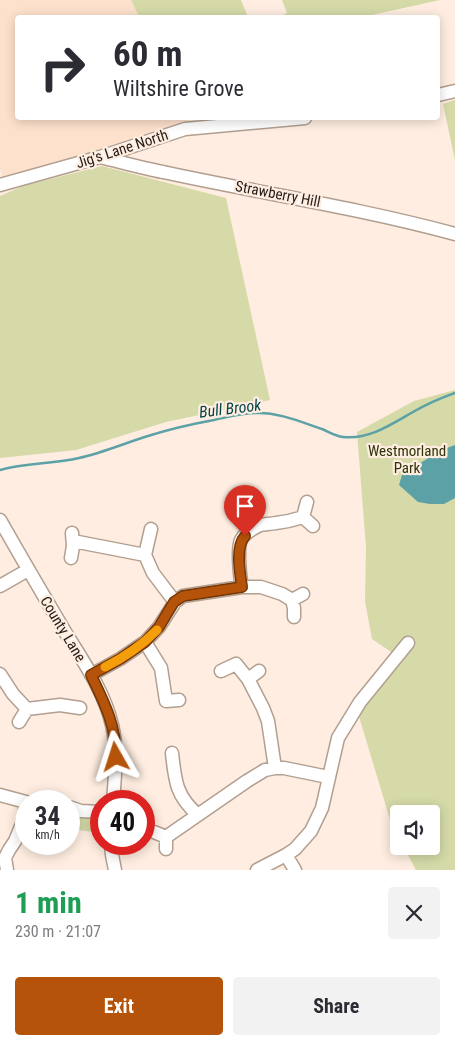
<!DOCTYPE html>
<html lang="en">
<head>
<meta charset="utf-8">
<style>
  :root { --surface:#fff; --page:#f2f2f3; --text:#2b2b33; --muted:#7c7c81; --accent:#b45309 }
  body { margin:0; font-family:"Roboto Condensed",sans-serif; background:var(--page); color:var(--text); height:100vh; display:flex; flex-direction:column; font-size:19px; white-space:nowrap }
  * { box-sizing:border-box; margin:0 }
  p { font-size:16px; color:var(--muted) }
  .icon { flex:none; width:28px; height:28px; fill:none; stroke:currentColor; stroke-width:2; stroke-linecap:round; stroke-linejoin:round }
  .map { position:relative; height:870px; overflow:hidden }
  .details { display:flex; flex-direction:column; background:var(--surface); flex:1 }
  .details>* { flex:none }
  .banner { position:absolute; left:15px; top:15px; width:425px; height:105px; border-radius:5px; box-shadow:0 2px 12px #0003; background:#fff; color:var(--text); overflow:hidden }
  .controls { position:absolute; left:390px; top:805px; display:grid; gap:10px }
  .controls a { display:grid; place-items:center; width:50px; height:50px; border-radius:5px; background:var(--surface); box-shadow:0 2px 12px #0003; font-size:25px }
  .speed { position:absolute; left:15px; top:790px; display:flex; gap:10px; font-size:25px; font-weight:700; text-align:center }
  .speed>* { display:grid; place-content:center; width:65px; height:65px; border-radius:50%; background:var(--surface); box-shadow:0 2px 12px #0003; line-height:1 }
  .speed small { font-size:12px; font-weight:400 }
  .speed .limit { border:8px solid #d22; background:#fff; color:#111 }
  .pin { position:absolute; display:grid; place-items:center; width:42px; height:42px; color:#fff; margin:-51px -21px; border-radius:50% 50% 50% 0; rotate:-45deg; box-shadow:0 0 5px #0007 }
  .pin .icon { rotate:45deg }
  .me { position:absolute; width:55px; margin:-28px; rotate:354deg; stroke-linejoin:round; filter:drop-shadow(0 0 4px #0008) }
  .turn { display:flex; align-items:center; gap:18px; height:105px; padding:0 15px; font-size:22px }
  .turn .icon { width:65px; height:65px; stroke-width:2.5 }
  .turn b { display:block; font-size:35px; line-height:42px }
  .round { display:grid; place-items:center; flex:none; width:52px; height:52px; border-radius:5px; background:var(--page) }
  .summary { display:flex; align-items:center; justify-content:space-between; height:85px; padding:0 15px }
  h1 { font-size:30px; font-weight:700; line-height:38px; color:#1e9e55 }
  .action { display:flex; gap:10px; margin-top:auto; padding:10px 15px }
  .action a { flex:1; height:58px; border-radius:5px; background:var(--accent); color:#fff; font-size:20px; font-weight:700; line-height:58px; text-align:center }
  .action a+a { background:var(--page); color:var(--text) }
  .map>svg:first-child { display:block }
  .built { fill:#fde1cc }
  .green { fill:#d5daa8 }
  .water { fill:#5ca1a6 }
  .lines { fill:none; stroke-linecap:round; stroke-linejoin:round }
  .stream { stroke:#5ca1a6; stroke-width:2.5 }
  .minor-casing { stroke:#b29f90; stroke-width:15 }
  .minor { stroke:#fff; stroke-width:12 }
  .route-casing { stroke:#753606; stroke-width:12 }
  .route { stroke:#b45309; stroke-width:9 }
  .slow { stroke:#f59e0b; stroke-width:9 }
  .labels { text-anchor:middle; stroke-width:4.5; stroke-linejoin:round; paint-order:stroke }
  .street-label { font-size:15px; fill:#251e18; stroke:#feede0 }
  .park-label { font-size:15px; fill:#2f3208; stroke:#feede0 }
  .water-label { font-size:16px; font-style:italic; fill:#014549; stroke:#feede0 }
</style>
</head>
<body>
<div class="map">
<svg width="455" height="870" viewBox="0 0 455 870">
  <rect width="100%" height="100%" fill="#feede0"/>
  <path class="built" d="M 0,0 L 131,0 L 139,17 L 18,18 L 18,118 L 188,118 L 190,122 L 3,179 L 0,168 Z"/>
  <path class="green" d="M 131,0 L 241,0 L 248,17 L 139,17 Z
    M 282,0 L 440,0 L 363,17 L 278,17 L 287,13 Z
    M 455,100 L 455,160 L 443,104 Z
    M 102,166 L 226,198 L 270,400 L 166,422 L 76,450 L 0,458 L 0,196 L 23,186 Z
    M 455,390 L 455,870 L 416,870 L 403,846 L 431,846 L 431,814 L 399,814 L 399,838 L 391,823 L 358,713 L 403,660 L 372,639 L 365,601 L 366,547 L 357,432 L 414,401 Z
    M 77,813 L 101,817 L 101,833 L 71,829 Z"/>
  <path class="water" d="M 455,445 L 455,498 L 444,504 L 430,504 L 418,502 L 399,485 L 402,475 L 439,451 Z"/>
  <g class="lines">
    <path class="stream" d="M 0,470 C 26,463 53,464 79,458 C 102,453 125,443 148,436 C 170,429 192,424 214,420 C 228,417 242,413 256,413 C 278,412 301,422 322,429 C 329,432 335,436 343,437 C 369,440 392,424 413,412 C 427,404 441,398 455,393"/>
    <g class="minor-casing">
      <path id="minor" d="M 438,95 L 455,91
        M 100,157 C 121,162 142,168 163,172 C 260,193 359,208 455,234
        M 0,185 L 100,157 L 185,129 L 305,118
        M 307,502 L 303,517 L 313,526
        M 0,520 C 21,557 42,593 64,630 C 82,660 104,690 112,725 C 118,750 115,776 113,801
        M 73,541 L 145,555 L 153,573 L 175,602
        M 145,555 L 151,529
        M 71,558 L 73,546 L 72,533
        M 0,586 L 28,570
        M 242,587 C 240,577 237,549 241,540 C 244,534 254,528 260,525 C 265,524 271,524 276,523 C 285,522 294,520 303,517
        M 292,600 L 303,594
        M 145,642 L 161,668 L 166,701 L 179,700
        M 221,671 L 236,664 L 248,679
        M 259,671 L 248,679 L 263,708 L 268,721 L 275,768
        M 0,674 L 13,694 L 27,709 L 60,705 L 80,708
        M 91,675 L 120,659 L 145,642 L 159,627 L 175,602 L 183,596 L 242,587 L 261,587 L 282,594 L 292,600 L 294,608 L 294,617
        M 19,722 L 27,709
        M 172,753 C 175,781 176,796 198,815
        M 0,795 L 26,802
        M 69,807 L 81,811 L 101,812
        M 154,832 L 166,837 L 166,849
        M 166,837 L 247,781 L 265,770 L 275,768 L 284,768 L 328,777
        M 111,844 L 112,855 L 115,870
        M 286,855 L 295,870
        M 7,870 L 5,858 L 9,850 L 15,841 L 22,824 L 26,805
        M 257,870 L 286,855 L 295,849 L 311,831 L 322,808 L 338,738 L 360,702 L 408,643"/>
    </g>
    <use href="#minor" class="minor"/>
  </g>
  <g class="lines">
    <g class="route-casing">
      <path id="route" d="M 116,757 C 116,725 104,702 91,675 L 120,659 L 145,642 L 159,627 L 174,602 L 183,596 L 242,587 C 240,573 235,547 245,536"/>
    </g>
    <use href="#route" class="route"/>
    <path class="slow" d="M 105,667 C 125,657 141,646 157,630"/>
  </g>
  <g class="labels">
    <g class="street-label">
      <text transform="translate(122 149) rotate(-18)" y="5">Jig's Lane North</text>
      <text transform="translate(278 194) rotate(11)" y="5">Strawberry Hill</text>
      <text transform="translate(63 629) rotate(59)" y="5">County Lane</text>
    </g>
    <g class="park-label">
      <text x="407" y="456">Westmorland<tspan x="407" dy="17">Park</tspan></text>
    </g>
    <g class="water-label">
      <text transform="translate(230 408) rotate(-7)" y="6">Bull Brook</text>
    </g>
  </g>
</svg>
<div class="controls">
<a><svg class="icon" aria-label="sound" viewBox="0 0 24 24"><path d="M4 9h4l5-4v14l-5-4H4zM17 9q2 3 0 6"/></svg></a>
</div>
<div class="speed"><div>34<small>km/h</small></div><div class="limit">40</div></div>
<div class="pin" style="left:245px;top:536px;background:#d93025"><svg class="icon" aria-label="arrive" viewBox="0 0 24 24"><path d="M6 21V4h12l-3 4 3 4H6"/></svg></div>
<svg class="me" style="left:116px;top:757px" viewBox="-20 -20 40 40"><path d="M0-17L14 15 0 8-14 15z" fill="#b45309" stroke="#fff" stroke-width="4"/></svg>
<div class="banner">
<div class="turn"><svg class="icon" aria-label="right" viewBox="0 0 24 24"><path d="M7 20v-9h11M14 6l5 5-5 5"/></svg><div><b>60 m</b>Wiltshire Grove</div></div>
</div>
</div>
<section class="details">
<div class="summary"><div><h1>1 min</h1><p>230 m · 21:07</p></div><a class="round"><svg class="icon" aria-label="close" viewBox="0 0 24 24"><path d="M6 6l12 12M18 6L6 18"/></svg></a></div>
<div class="action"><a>Exit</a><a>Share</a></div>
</section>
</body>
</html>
